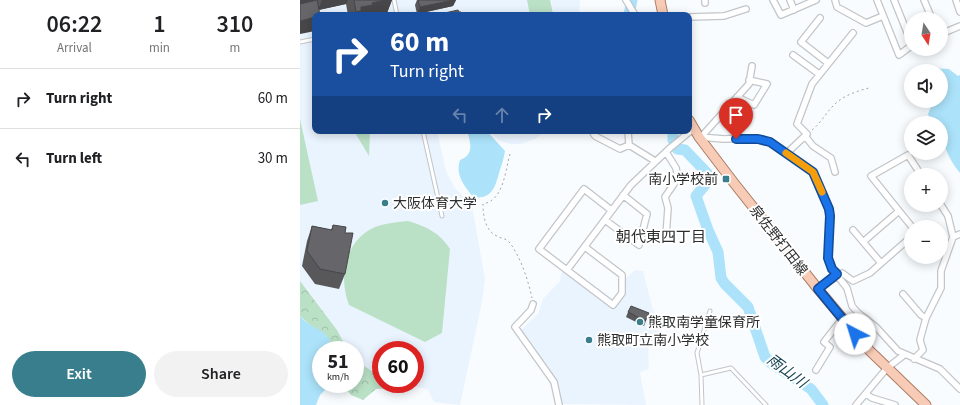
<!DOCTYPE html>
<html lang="en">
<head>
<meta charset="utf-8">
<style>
  :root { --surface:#fff; --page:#f2f2f2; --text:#202124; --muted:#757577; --line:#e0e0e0; --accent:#397e8c }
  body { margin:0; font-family:"Source Sans 3","Noto Sans JP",sans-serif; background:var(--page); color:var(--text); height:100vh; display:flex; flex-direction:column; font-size:15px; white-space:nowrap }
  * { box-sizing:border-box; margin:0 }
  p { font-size:13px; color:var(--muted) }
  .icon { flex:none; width:22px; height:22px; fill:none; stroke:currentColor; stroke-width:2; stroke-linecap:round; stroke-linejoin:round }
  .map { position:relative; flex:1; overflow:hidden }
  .panel { display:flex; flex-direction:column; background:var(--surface); width:300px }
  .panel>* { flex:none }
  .banner { position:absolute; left:12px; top:12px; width:380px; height:122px; border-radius:8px; box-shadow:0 2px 10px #0003; background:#1a4fa0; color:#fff; overflow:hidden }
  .needle { width:26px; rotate:168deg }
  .buttons { position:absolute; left:604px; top:12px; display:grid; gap:8px }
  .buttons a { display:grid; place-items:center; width:44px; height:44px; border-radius:50%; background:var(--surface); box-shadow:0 2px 10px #0003; font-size:20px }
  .speed { position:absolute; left:12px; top:341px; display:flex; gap:8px; font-size:20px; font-weight:700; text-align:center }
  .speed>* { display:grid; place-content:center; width:52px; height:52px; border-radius:50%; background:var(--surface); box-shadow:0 2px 10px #0003; line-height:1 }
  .speed small { font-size:10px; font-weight:400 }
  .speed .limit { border:6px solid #d22; background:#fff; color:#111 }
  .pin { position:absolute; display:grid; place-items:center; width:34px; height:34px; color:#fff; margin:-41px -17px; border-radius:50% 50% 50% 0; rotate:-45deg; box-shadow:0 0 4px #0007 }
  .pin .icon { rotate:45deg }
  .me { position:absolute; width:44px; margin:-22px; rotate:320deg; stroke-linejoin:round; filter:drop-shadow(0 0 3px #0008) }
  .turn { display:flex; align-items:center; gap:14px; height:84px; padding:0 12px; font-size:18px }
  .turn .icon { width:52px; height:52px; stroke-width:2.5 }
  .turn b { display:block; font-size:28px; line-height:34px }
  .lanes { display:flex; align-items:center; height:38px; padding:0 12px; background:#0003; justify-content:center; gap:20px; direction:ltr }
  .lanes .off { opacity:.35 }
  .eta { display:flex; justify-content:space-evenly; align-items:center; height:68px; text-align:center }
  .eta b { font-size:24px; font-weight:600; line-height:28px }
  .action { display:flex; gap:8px; margin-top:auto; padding:8px 12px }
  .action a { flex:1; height:46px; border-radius:24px; background:var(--accent); color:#fff; font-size:16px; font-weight:600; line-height:46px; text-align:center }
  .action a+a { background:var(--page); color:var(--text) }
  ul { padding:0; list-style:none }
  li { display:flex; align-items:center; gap:12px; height:60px; padding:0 12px; border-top:1px solid var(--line) }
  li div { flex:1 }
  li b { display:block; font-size:15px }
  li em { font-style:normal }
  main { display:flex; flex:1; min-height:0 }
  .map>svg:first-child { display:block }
  .built { fill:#eaf4fe }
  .grass { fill:#bae1c6 }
  .forest { fill:url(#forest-crowns) }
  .water { fill:#ace3fa }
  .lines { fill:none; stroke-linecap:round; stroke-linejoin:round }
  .river { stroke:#ace3fa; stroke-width:11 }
  .lane-casing { stroke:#c2c5c9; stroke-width:5 }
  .street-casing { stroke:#c2c5c9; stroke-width:8 }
  .primary-casing { stroke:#ac7d65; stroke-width:11 }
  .path { stroke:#a1a3a5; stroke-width:1; stroke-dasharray:2 3; stroke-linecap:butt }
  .lane { stroke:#fff; stroke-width:3 }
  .street { stroke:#fff; stroke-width:5.5 }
  .primary { stroke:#f7cbb5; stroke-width:9 }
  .wall { fill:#58585b }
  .shaded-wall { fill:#47474a }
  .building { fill:#66666a; stroke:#47474a }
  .route-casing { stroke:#114b97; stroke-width:10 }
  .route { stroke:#1a73e8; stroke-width:7 }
  .slow { stroke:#f59e0b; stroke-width:7 }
  .poi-dot { fill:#397e8c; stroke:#fff; stroke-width:1.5 }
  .labels { text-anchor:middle; stroke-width:4; stroke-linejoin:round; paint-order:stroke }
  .poi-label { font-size:14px; fill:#2c2d2e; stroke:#fff; text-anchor:start }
  .street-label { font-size:14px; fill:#2c2d2e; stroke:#fff }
  .neighbourhood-label { font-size:15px; fill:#2c2d2e; stroke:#fff }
  .water-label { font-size:15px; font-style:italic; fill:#174455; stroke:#fff }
</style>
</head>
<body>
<main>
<section class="panel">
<div class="eta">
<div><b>06:22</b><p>Arrival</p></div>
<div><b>1</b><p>min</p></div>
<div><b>310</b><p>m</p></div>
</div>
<ul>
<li><svg class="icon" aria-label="right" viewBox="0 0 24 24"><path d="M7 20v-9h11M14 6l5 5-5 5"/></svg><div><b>Turn right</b></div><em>60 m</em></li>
<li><svg class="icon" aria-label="left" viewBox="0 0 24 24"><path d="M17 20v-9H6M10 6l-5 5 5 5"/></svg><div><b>Turn left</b></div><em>30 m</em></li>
</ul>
<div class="action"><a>Exit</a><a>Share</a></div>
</section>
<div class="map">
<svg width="660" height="405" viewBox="0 0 660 405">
  <defs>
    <pattern id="forest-crowns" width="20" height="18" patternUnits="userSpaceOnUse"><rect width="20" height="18" fill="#bae1c6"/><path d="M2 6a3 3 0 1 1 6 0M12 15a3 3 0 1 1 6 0" fill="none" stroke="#a0c1aa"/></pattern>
  </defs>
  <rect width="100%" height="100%" fill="#f9fcff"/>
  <path class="built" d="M 0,0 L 280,0 L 279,15 L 15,15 L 15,131 L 137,131 L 146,171 L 154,187 L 172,206 L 185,279 L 182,302 L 160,405 L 134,402 L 128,390 L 109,384 L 115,384 L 115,350 L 81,350 L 81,377 L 63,367 L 55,360 L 55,350 L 48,350 L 37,330 L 0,281 Z
    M 190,131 L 246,131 L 235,139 L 221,144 L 210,144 L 200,141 Z
    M 262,270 L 313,309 L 325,295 L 326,278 L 335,270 L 343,271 L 353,310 L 363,324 L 357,334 L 348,345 L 349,369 L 340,372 L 346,405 L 261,404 L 256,382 L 220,331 L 238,314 L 243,299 L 260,281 Z"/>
  <path class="grass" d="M 227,0 L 250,0 L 253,14 L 230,15 Z
    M 0,119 L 18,201 L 0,205 Z
    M 54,131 L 70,131 L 69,156 Z
    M 108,221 C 126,226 141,234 150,249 L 142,333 L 125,342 L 49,305 C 38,277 45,240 75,227 C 86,223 97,222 108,221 Z"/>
  <path class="forest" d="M 0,281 L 37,330 L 48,350 L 32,350 L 32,345 L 0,316 Z
    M 55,360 L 81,377 L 81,384 L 102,384 L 100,388 L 76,389 L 63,400 L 51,395 L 42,384 L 55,384 Z"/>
  <path class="water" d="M 627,68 L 649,69 L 658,76 L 660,75 L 660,173 C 648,159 641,141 641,123 L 631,123 L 628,114 L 633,101 L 641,101 L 641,71 L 614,71 Z
    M 167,131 L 187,131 L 205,151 C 204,159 201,166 199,173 C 195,188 191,200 173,197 C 164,185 155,175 160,160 C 174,155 171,143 167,131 Z
    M 0,316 C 12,331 30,327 32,350 L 21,350 L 21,384 L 31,384 L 20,395 L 16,405 L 0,405 Z"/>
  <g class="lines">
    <path class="river" d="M 329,15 L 332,0
      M 373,131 L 373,140 L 377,149 L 385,150 L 408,174 L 409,180 L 396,196 L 408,230 L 418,252 L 421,278 L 425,284 L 448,307 L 465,357 L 471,363 L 511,389 L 523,405"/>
    <g class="lane-casing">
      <path id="lane" d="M 94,0 L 97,15
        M 0,42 L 15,39
        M 123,131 L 142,216
        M 401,375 L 431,368 L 466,405
        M 402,405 L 401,375 L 397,353 L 410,311"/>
    </g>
    <g class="street-casing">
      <path id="street" d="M 326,0 L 335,15
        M 405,0 L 405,3
        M 473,0 L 481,15 L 516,0
        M 490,0 L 494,10
        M 535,0 L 537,7 L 566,23 L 583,16
        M 577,0 L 599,55 L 611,46
        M 594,0 L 611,42
        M 624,0 L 632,19
        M 656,0 L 660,12
        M 389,17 L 424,16 L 446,9
        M 520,18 L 501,42 L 528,63
        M 641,34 L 660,26
        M 493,55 L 519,74
        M 437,97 L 454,105 L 467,84 L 449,80
        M 292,131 L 295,136 L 320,149 L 329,145
        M 328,131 L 329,145 L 355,161
        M 505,136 L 513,146 L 531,158 L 535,172
        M 399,137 L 424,139 L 448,138 L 470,142 L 513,172 L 525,198 L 530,216 L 528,258 L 532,269 L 547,288 L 552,306 L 558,313 L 577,328 L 598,351 L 640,369 L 660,389
        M 401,137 L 449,84 L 452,66
        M 366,152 L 376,168 L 378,178 L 365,197 L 368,208 L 366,236
        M 487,153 L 507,134 L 497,124 L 512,84 L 553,33
        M 641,205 L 648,216 L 653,237
        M 305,220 L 339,245 L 347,214 L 323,195
        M 612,227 L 571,176 L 608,155 L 621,175
        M 553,230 L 581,263
        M 563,242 L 599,211
        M 285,247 L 322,275 L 322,293 L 313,305 L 239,249 L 284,189 L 311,210
        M 641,249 L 648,250
        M 267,270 L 331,185 L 370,148 L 393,129
        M 518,289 L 542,273 L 553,281 L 570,273 L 611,237
        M 603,294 L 621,315 L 626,318
        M 233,304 L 231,310 L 215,327 L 254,382 L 259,405
        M 614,359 L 623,350 L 620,340 L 621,336 L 626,318 L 641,288 L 641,271 L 653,237 L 660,234
        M 516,370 L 530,347 L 524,342 L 542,319
        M 566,394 L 572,398 L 595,405
        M 556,405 L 587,368 L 604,355"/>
    </g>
    <g class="primary-casing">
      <path id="primary" d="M 360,0 L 363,15
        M 389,120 L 399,137 L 434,183 L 518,289 L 570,351 L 626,405"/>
    </g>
    <path class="path" d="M 512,130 C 521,123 525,114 533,106 C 542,96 557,91 569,88
      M 210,154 C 205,171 204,200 183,204 C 183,215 185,231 197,236 C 202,239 206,238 210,243 C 221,258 228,280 232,298"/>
    <use href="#lane" class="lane"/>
    <use href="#street" class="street"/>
    <use href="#primary" class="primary"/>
  </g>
  <path class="wall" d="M 0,0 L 92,0 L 87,13 L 79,15 L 48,15 L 46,4 L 19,10 L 15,31 Z
    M 117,0 L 156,0 L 153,6 L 117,14 L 115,5 Z
    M 33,225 L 45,233 L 45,274 L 39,289 L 15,284 L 2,266 L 7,241 L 12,226 L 31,230 Z
    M 328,312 L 349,313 L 344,326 L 326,317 Z"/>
  <path class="shaded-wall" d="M 0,0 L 17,0 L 16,2 L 0,6 Z
    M 22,0 L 48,0 L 46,4 L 18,10 Z
    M 86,0 L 92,0 L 87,13 L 79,15 L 55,15 L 56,12 L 61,7 L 72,3 Z
    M 154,0 L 156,0 L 153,6 L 117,14 L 120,7 Z
    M 15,17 L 15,31 L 0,34 L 0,21 Z"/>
  <path class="building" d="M 17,0 L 20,15 L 15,15 L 15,17 L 0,21 L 0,4 Z
    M 54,0 L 86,0 L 72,3 L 73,5 L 61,7 L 61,11 L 56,12 Z
    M 118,0 L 154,0 L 120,7 Z
    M 158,10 L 159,12 L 161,12 L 161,15 L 136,15 Z
    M 122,13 L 122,15 L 116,15 L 116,14 Z
    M 33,225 L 46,227 L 45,233 L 53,233 L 45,274 L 20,269 L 7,251 L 12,226 L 32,230 Z
    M 331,306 L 349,313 L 345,321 L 328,312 Z"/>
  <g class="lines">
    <g class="route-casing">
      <path id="route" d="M 436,139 L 458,139 L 470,142 L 513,172 L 529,209 L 530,216 L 528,258 L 532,269 L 537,274 L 518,289 L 555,334"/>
    </g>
    <use href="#route" class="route"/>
    <path class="slow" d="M 486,153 L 513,172 L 522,192"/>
  </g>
  <g class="poi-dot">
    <rect x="422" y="175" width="8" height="8" rx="2"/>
    <circle cx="85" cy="203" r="4"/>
    <circle cx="340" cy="322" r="4"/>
    <circle cx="289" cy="340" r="4"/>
  </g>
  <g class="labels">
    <g class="poi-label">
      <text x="418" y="184" text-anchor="end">南小学校前</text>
      <text x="93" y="208">大阪体育大学</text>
      <text x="348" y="327">熊取南学童保育所</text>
      <text x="297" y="345">熊取町立南小学校</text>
    </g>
    <g class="street-label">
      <text transform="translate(479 240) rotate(52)" y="5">泉佐野打田線</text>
    </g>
    <g class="neighbourhood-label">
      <text x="361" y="242">朝代東四丁目</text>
    </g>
    <g class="water-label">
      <text transform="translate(487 371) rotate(37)" y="5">雨山川</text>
    </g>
  </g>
</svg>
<div class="buttons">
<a><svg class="needle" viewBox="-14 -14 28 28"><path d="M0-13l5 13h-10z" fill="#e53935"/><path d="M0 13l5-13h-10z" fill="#757577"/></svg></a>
<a><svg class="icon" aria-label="sound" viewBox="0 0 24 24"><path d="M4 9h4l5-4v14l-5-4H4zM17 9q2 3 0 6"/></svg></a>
<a><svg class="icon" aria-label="layers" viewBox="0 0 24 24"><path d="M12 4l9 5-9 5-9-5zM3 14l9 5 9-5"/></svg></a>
<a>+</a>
<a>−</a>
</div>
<div class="speed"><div>51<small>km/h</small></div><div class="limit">60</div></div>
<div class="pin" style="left:436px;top:139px;background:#d93025"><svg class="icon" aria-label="arrive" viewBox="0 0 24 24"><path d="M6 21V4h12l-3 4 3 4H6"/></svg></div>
<svg class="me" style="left:555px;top:334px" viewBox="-20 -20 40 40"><circle r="19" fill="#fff"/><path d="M0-13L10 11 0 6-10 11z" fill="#1a73e8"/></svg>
<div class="banner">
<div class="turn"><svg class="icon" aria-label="right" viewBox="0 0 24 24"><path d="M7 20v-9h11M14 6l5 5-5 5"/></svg><div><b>60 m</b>Turn right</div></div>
<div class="lanes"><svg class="icon off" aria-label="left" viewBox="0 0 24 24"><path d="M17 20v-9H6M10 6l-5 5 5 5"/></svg><svg class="icon off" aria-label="ahead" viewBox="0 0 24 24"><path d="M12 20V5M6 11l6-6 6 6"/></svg><svg class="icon" aria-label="right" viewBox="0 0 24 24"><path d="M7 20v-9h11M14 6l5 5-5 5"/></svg></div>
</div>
</div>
</main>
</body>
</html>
